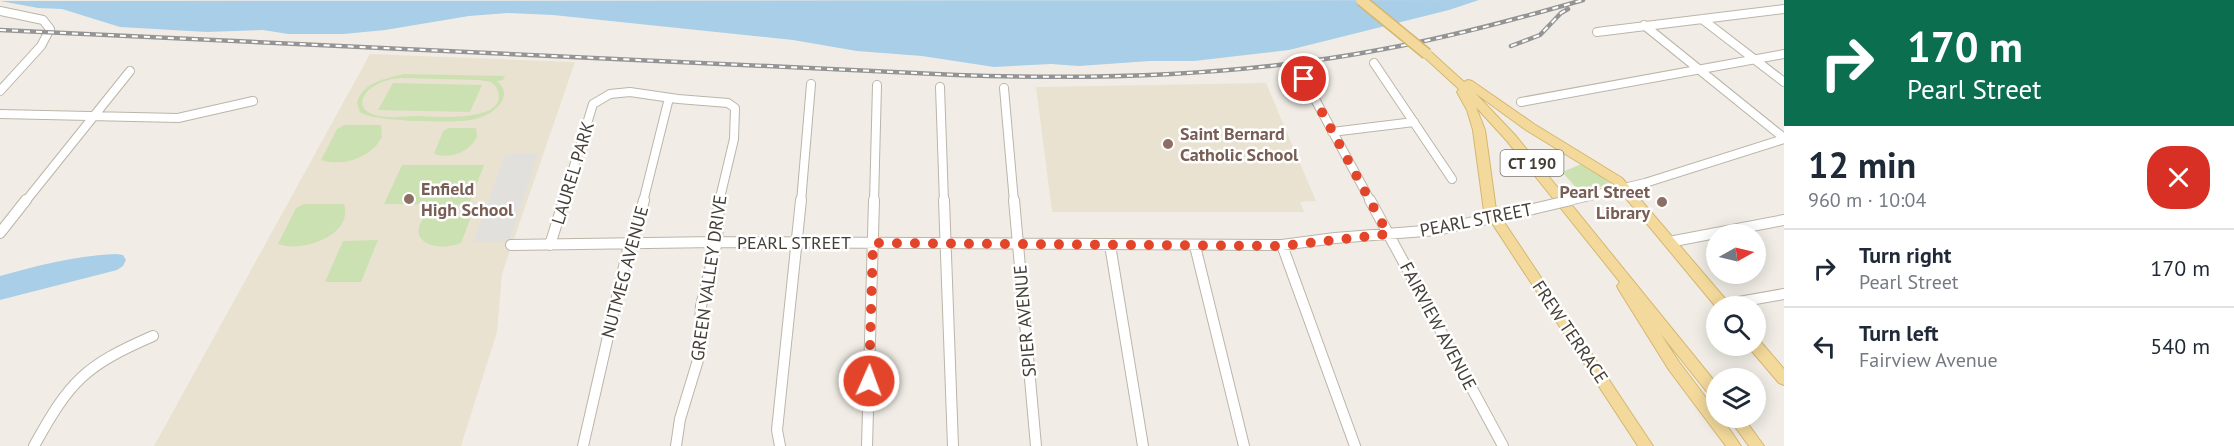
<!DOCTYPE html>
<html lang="en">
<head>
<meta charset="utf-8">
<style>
  :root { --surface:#fff; --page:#f2f2f3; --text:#1f2937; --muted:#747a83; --line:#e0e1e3 }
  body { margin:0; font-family:"PT Sans",sans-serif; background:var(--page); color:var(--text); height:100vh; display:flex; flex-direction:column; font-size:22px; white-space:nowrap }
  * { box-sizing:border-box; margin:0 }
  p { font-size:20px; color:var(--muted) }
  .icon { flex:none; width:33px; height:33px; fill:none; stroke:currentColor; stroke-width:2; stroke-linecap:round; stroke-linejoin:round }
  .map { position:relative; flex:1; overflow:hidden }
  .drawer { display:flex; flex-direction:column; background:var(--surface); width:450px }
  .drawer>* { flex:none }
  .hud { background:#0b6e4f; color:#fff; overflow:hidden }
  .needle { width:39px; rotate:82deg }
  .buttons { position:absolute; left:1706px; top:224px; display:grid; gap:12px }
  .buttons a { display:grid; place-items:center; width:60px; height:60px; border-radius:50%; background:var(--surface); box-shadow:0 3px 15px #0003; font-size:30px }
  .pin { position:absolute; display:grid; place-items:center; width:51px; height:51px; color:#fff; margin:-26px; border:3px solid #fff; border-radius:50%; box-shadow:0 2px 6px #0007 }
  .me { position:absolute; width:66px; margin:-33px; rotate:2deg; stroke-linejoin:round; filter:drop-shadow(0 0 4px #0008) }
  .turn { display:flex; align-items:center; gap:21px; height:126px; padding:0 24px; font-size:27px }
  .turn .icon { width:78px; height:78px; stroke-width:2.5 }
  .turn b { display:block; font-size:42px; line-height:51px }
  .round { display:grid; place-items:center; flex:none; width:63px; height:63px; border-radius:24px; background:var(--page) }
  .overview { display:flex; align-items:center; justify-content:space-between; height:102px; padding:0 24px }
  h1 { font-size:36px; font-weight:600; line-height:45px }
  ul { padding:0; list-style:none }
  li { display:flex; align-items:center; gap:18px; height:78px; padding:0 24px; border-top:2px solid var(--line) }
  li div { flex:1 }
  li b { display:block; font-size:22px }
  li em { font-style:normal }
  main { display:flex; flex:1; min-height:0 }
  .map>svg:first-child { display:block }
  .education { fill:#e9e2d1 }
  .green { fill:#cce1b2; fill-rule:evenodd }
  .parking { fill:#e2e0dd }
  .water { fill:#a8cee8 }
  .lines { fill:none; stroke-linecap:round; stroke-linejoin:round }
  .minor-far1-casing { stroke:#bbb5a9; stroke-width:10 }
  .minor-casing { stroke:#bbb5a9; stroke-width:12 }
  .major-casing { stroke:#d6b66e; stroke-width:2 }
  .minor-far1 { stroke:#fff; stroke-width:8 }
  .minor { stroke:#fff; stroke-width:10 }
  .major { fill:#f3da9c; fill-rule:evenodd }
  .rail-casing { stroke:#949494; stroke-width:4.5 }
  .rail { stroke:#fff; stroke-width:2; stroke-dasharray:6; stroke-linecap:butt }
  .minor-bridge-far1-casing { stroke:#bbb5a9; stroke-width:10; stroke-linecap:butt }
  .minor-bridge-casing { stroke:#bbb5a9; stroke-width:12; stroke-linecap:butt }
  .major-bridge-casing { stroke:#d6b66e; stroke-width:13; stroke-linecap:butt }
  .minor-bridge-far1 { stroke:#fff; stroke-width:8 }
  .minor-bridge { stroke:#fff; stroke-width:10 }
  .major-bridge { stroke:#f3da9c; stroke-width:10 }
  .route { stroke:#e3452a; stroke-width:10; stroke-dasharray:0 18 }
  .education-dot { fill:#8d6e63; stroke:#fff; stroke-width:2 }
  .labels { text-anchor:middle; stroke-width:5; stroke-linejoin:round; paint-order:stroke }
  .shield { fill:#fff; stroke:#7b7872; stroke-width:1.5 }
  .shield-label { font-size:16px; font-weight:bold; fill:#433e36 }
  .education-label { font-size:18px; font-weight:bold; fill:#785e54; stroke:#fff; text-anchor:start }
  .street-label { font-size:18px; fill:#433e36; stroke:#fff }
</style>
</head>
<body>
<main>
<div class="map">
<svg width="1784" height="446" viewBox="0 0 1784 446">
  <rect width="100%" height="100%" fill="#f1ede6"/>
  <path class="education" d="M 370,54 L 575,62 L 502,274 L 497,332 L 461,446 L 154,446 Z
    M 1266,83 L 1316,201 L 1300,202 L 1304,212 L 1052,212 L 1036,87 Z"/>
  <path class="green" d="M 404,74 L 505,76 L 503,80 L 497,81 C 504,87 506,93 502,101 C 496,112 482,118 471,120 C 453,123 372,122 360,112 L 357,103 C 363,81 386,79 404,74 ZM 401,78 L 479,80 L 491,82 L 496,87 C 515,123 435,117 419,116 C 405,116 380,120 368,112 C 360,107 361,99 367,92 C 375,83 388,79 401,78 Z
    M 393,83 L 482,85 L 470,112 L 378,110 Z
    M 344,125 L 381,125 L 382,137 C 371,158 343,167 321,160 L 337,129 Z
    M 448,128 L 476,128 L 477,137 C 469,153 450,159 434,154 L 443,131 Z
    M 1584,163 L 1611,184 L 1580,192 L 1562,172 Z
    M 402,165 L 484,165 L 469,205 L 384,204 Z
    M 304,204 L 344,204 C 354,236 301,253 278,244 L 296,208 Z
    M 428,213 L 468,213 L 471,217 L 461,243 C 437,253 401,241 428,213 Z
    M 378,240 L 361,282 L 325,282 L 343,241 Z"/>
  <path class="parking" d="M 506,153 L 539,153 L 509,242 L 473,242 Z"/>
  <path class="water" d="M 1479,0 L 1449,10 L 1289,50 L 1194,61 L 1150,61 L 1079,66 L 1051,64 L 994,67 L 922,56 L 857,51 L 793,40 L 553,15 L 508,13 L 469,16 L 385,30 L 344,34 L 288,34 L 263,30 L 207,32 L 120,27 L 62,9 L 38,8 L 0,1 Z
    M 116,254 L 123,255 L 126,260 L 123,266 L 117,270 L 0,300 L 0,276 C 40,265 73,256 116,254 Z"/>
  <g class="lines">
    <g class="minor-far1-casing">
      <path id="minor-far1" d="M 0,11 L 43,20 L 50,29 L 41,46 L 0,91
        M 1702,19 L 1784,82
        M 1644,25 L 1784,138
        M 1597,32 L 1784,9
        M 1374,63 L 1452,179
        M 1304,79 L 1371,202
        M 940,87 L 944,202
        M 1004,88 L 1014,202
        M 1521,102 L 1784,54
        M 0,114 L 178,118 L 253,101
        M 1332,132 L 1414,122
        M 1577,199 L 1645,183 L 1784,139
        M 25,202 L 130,71
        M 563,202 L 593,104 L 610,94 L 630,92 L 678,99 L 728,103 L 735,108 L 734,139 L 719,202
        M 643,202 L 669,98
        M 801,202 L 811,84
        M 874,202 L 877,85"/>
    </g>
    <g class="minor-casing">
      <path id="minor" d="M 944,200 L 953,446
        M 1014,200 L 1036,446
        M 1370,200 L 1503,446
        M 0,233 L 26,200
        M 1669,242 L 1784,220
        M 511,245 L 717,242 L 1282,245 L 1335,238 L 1437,230 L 1533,209
        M 550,245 L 564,200
        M 1110,245 L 1143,446
        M 1282,245 L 1355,446
        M 1195,246 L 1244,446
        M 1722,305 L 1784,294
        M 34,446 C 70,381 84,366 153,336
        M 583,446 L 628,249 L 634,239 L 644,200
        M 676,446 L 680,419 L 698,360 L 701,306 L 717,242 L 719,200
        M 780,446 L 777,430 L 801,200
        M 867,446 L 874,200"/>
    </g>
    <g class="major-casing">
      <path id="major" d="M 1427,51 L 1431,52 L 1464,82 L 1468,80 L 1472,81 L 1534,124 L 1622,178 L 1728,302 L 1729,306 L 1716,307 L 1614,184 L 1526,130 L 1475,93 L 1515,135 L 1716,383 L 1716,399 L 1711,397 L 1660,333 L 1679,362 L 1716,411 L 1716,417 L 1721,417 L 1741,446 L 1726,446 L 1669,370 L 1619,290 L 1617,286 L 1620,282 L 1507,141 L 1476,107 L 1485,130 L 1496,210 L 1653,446 L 1638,446 L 1484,211 L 1473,130 L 1467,110 L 1457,92 L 1459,89 L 1423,56 L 1423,52 Z
        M 1755,339 L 1760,341 L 1784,369 L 1784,385 L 1779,383 L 1750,349 L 1748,345 L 1755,345 Z
        M 1728,417 L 1743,417 L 1764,446 L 1749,446 Z"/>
    </g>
    <use href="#minor-far1" class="minor-far1"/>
    <use href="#minor" class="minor"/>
    <use href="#major" class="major"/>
    <g class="rail-casing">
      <path id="rail" d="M 0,30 L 957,75 C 1099,80 1244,76 1384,49 C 1451,37 1517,19 1583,0
        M 1511,46 L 1540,35 L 1561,13 L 1568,9"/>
    </g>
    <use href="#rail" class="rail"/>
    <g class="minor-bridge-far1-casing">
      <path id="minor-bridge-far1" d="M 1564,202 L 1577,199"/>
    </g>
    <g class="minor-bridge-casing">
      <path id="minor-bridge" d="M 1533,209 L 1571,200"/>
    </g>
    <g class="major-bridge-casing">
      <path id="major-bridge" d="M 1361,0 L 1427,54"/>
    </g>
    <use href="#minor-bridge-far1" class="minor-bridge-far1"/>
    <use href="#minor-bridge" class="minor-bridge"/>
    <use href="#major-bridge" class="major-bridge"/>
  </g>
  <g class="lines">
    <path class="route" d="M 869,381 L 873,243 L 1282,246 L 1388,234 L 1304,79"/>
  </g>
  <g class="education-dot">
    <circle cx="1168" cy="144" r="6"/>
    <circle cx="409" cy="199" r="6"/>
    <circle cx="1662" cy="202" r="6"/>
  </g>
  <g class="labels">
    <rect class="shield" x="1500.5" y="150" width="63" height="26" rx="4.5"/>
    <g class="shield-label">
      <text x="1532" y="169">CT 190</text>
    </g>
    <g class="education-label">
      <text x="1180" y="140">Saint Bernard<tspan x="1180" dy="21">Catholic School</tspan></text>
      <text x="421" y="195">Enfield<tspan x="421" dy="21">High School</tspan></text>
      <text x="1650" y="198" text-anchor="end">Pearl Street<tspan x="1650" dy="21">Library</tspan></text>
    </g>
    <g class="street-label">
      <text transform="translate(573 173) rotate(-73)" y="6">LAUREL PARK</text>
      <text transform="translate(1476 220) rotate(-11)" y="6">PEARL STREET</text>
      <text x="794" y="249">PEARL STREET</text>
      <text transform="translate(625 272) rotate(-75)" y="6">NUTMEG AVENUE</text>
      <text transform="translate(709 278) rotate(-82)" y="6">GREEN VALLEY DRIVE</text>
      <text transform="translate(1025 321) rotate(-95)" y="6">SPIER AVENUE</text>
      <text transform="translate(1438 326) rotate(62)" y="6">FAIRVIEW AVENUE</text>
      <text transform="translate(1570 332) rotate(56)" y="6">FREW TERRACE</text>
    </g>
  </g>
</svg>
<div class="buttons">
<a><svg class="needle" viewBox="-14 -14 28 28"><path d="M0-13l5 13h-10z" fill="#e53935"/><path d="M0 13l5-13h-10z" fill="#747a83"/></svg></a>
<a><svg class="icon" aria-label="search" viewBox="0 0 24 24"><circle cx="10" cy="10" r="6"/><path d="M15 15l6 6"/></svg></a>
<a><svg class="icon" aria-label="layers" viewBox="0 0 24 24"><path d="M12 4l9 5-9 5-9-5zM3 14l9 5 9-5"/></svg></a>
</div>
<div class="pin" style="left:1304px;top:79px;background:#d93025"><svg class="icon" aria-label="arrive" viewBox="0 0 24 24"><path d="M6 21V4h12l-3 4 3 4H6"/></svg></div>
<svg class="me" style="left:869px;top:381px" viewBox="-20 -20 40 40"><circle r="17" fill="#e3452a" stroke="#fff" stroke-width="3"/><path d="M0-11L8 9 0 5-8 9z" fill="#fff"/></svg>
</div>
<section class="drawer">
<div class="hud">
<div class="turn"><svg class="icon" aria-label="right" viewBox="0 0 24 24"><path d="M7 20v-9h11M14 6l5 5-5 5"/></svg><div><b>170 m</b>Pearl Street</div></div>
</div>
<div class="overview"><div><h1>12 min</h1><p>960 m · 10:04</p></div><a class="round" style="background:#d93025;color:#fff"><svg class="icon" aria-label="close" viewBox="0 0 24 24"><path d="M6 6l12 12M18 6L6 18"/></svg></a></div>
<ul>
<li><svg class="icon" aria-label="right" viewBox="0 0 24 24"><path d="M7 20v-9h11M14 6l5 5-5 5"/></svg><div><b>Turn right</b><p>Pearl Street</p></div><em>170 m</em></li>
<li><svg class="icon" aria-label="left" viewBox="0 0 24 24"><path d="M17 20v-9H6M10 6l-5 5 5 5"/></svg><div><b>Turn left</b><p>Fairview Avenue</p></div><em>540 m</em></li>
</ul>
</section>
</main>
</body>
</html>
